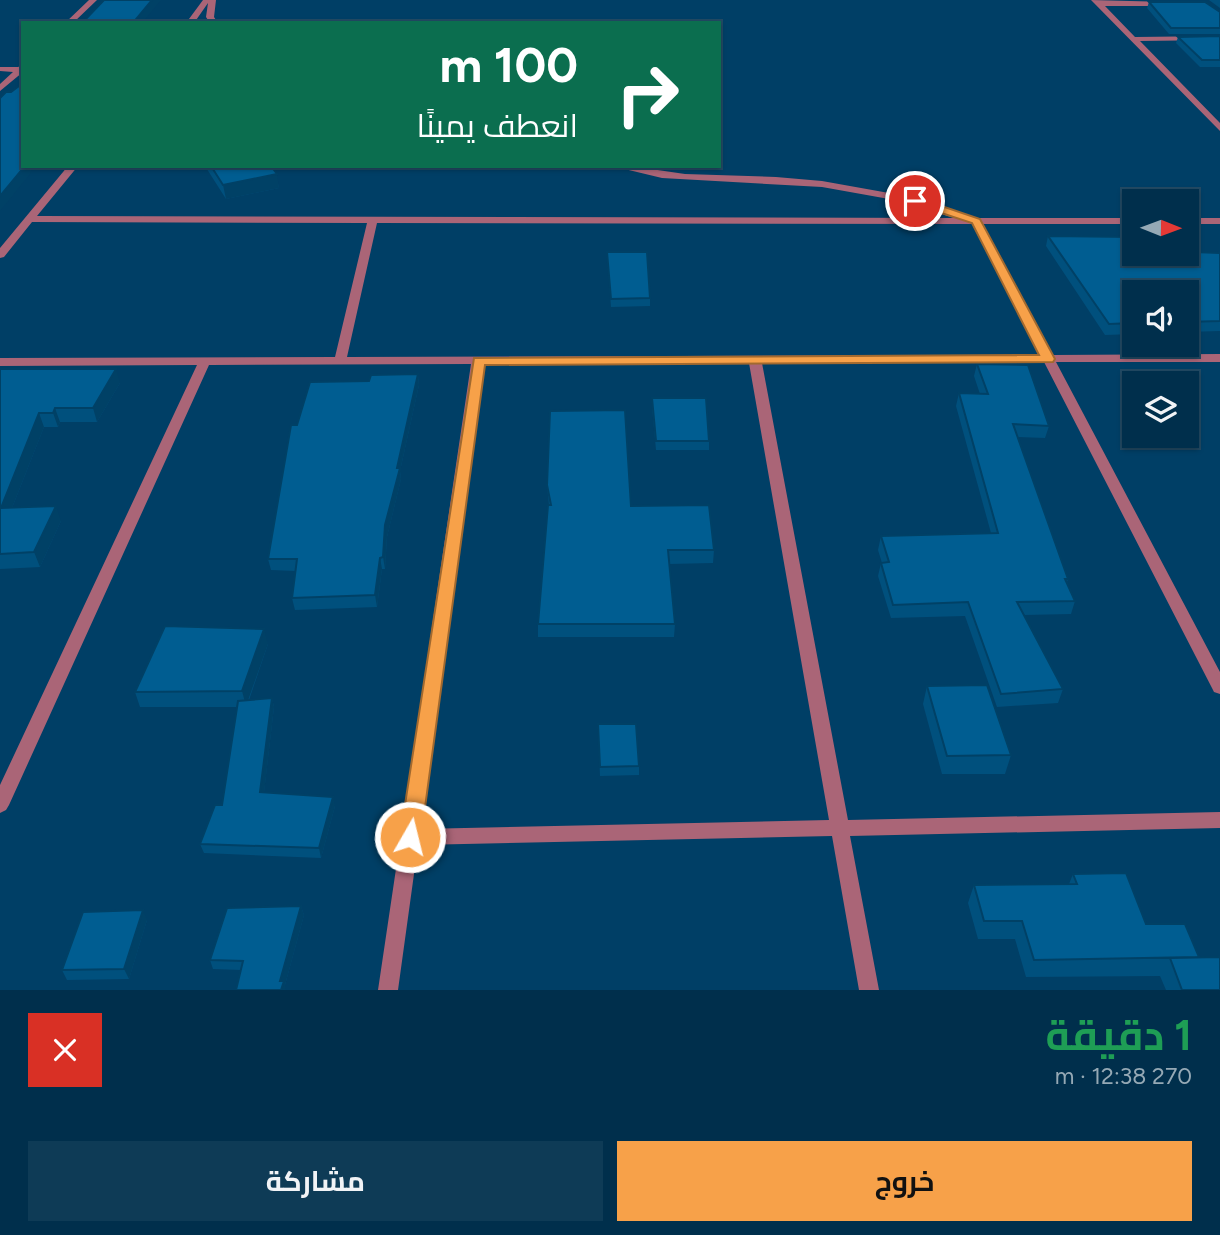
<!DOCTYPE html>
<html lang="ar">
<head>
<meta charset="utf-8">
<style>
  :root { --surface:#002f4c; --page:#0e3b56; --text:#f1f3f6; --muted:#95a9b5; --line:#224a64; --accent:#f7a149 }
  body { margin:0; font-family:Figtree,Cairo,sans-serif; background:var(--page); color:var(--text); direction:rtl; height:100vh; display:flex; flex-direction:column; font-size:26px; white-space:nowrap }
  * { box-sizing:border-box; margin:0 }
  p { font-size:23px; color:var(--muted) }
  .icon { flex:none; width:38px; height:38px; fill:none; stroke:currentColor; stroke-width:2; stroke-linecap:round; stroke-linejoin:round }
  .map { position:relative; height:990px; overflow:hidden; direction:ltr }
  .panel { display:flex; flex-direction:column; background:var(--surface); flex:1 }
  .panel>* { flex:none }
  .top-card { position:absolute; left:21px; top:21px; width:700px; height:147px; border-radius:0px; box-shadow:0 2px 5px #0004,0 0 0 2px var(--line); direction:rtl; background:#0b6e4f; color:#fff; overflow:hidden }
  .needle { width:46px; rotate:91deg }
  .controls { position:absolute; left:1122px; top:189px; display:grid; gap:14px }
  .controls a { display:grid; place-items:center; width:77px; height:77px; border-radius:0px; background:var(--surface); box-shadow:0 2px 5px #0004,0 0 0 2px var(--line); font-size:35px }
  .pin { position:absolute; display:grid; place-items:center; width:60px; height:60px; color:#fff; margin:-30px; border:4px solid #fff; border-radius:50%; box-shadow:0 2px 7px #0007 }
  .me { position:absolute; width:77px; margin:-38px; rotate:8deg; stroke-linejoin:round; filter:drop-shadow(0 0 5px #0008) }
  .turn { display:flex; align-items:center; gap:24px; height:147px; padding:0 28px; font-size:32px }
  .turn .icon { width:91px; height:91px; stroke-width:2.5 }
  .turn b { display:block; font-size:49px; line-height:60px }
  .round { display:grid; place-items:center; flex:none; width:74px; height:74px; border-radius:0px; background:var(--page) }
  .overview { display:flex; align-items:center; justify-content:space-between; height:119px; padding:0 28px }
  h1 { font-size:42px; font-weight:700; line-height:52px; color:#1e9e55 }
  .action { display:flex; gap:14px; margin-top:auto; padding:14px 28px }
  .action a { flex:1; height:80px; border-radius:0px; background:var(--accent); color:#111; font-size:28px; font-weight:700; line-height:80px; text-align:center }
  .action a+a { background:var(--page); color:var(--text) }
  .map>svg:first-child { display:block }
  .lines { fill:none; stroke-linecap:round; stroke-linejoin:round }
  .street { fill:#aa6577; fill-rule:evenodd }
  .wall { fill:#00507d }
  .shaded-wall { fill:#004166 }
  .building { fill:#005d91; stroke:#004166; stroke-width:2 }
  .route { fill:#f7a149; stroke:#a1692f; stroke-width:2 }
</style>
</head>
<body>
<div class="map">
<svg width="1220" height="990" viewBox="0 0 1220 990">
  <rect width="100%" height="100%" fill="#003f66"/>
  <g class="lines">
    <path class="street" d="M 89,0 L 97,0 L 73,23 L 65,23 Z
      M 203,0 L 216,0 L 214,17 L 218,23 L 210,23 L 206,17 L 208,3 L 194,23 L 186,23 Z
      M 1091,0 L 1169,2 L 1166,6 L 1105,6 L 1135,37 L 1220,36 L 1220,40 L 1140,41 L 1220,123 L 1220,131 Z
      M 23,65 L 23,72 L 0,91 L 0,84 L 13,72 L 0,71 L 0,67 L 18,67 Z
      M 68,166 L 78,166 L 37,216 L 955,218 L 889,199 L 822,187 L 662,178 L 612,166 L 630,166 L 685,174 L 776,177 L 822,181 L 889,193 L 976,218 L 1134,218 L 1134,224 L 983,224 L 1052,355 L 1220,354 L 1220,362 L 1056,362 L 1220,672 L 1220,694 L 1214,692 L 1212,688 L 1044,362 L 762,363 L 848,820 L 1220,812 L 1220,828 L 850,836 L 879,990 L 859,990 L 832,836 L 418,845 L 398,990 L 378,990 L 471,364 L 209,365 L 9,805 L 6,810 L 0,813 L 0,785 L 197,365 L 0,366 L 0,358 L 335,357 L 367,223 L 32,222 L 4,257 L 0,258 L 0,248 ZM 377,223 L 972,224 L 1040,355 L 347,357 ZM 749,363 L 829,820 L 420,829 L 484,364 Z
      M 1186,218 L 1220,218 L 1220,224 L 1186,224 Z"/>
  </g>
  <path class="wall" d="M 1209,0 L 1220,0 L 1220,8 Z
    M 1149,2 L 1220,12 L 1220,34 L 1169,34 L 1147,8 Z
    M 1220,36 L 1220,67 L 1200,67 L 1176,43 L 1178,37 Z
    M 205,166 L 277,166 L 275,171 L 279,188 L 226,199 Z
    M 1048,236 L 1194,252 L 1220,253 L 1220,331 L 1186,332 L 1186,292 L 1134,292 L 1134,334 L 1105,335 L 1046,246 Z
    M 607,252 L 650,298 L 650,306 L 611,307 Z
    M 977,364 L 1049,426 L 1045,438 L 1018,437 L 1068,579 L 1067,582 L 1075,601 L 1071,614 L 1024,615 L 1063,689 L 1058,703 L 997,707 L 965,616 L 891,618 L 878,576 L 881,563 L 882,563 L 878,550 L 881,536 L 991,533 L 956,406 L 959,393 L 980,394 L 974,376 Z
    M 0,369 L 120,383 L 97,422 L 60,422 L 58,427 L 44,427 L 12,508 L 61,521 L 40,567 L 0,569 Z
    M 418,374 L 419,385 L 400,471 L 401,479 L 387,537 L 385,569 L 382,569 L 377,607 L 295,610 L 292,598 L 296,571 L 271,570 L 268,559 L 369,381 Z
    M 652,398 L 709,441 L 709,450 L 656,450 L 652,407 Z
    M 547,485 L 631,506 L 714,550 L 713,563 L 669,564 L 675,624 L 674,637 L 538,637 L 538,624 L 549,505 Z
    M 268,644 L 249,700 L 272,698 L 274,707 L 264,792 L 335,806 L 321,858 L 204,853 L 200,844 L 222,805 L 237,707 L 140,707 L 135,692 Z
    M 927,686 L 1011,755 L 1005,774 L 942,774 L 923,704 Z
    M 598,724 L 639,766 L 639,775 L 600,776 Z
    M 1073,874 L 1146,924 L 1199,958 L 1220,990 L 1166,990 L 1160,976 L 1026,977 L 1015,939 L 978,939 L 968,903 L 974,885 L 1069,884 Z
    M 301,906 L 304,915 L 285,985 L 241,970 L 213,969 L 210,960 Z
    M 147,920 L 129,979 L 67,980 L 62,970 Z"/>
  <path class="shaded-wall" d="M 152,0 L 161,0 L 142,23 L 133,23 Z
    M 25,166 L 33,166 L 30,174 L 0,211 L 0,196 Z
    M 269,166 L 277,166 L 272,175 L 277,174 L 279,188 L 226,199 L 223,185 Z
    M 116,369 L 120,383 L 97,422 L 93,408 Z
    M 418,374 L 419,385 L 400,471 L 401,479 L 387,537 L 385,569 L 383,557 L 385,525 Z
    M 55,408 L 60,422 L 58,427 L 53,413 Z
    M 39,413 L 44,427 L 6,523 L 1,508 Z
    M 56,506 L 61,521 L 40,567 L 34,552 Z
    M 380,558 L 382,569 L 377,607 L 375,595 Z
    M 264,629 L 268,644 L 246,706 L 242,691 Z
    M 272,698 L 274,707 L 263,802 L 260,792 Z
    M 333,797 L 335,806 L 321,858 L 319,848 Z
    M 301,906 L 304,915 L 285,985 L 286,990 L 281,990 L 280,981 Z
    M 143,910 L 147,920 L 129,979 L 124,969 Z"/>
  <path class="building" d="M 104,0 L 152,0 L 133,23 L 82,23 Z
    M 1149,2 L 1205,2 L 1220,12 L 1220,28 L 1171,28 Z
    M 1220,36 L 1220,60 L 1202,60 L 1178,37 Z
    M 23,83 L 23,166 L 25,166 L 0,196 L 0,98 L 6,92 L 11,92 Z
    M 211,166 L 271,166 L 277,174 L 223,185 Z
    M 1048,236 L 1134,237 L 1134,254 L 1186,254 L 1186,242 L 1194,252 L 1220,253 L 1220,321 L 1186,322 L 1186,292 L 1134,292 L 1134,323 L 1109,324 Z
    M 607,252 L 647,252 L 650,298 L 611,299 Z
    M 977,364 L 1028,365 L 1049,426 L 1013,424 L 1068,579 L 1065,579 L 1075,601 L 1017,602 L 1063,689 L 1001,694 L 968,602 L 893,605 L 881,563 L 889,562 L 881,536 L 998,533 L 959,393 L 988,394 Z
    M 0,369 L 116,369 L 93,408 L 55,408 L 53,413 L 39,413 L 1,508 L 56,506 L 34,552 L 0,554 Z
    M 418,374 L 397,468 L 400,468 L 385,525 L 383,557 L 380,558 L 375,595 L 292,598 L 297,559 L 268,559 L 291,425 L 297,425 L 310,382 L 369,381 L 371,375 Z
    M 652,398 L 706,398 L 709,441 L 656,441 Z
    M 625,410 L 631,506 L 709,505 L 714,550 L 668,550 L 675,624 L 538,624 L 548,505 L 551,505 L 547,485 L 550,411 Z
    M 165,626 L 264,629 L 242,691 L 135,692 Z
    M 987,685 L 1011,755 L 947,756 L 927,686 Z
    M 272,698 L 260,792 L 333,797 L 319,848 L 200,844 L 215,805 L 222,805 L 238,701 Z
    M 598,724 L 636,724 L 639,766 L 600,767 Z
    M 1126,873 L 1146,924 L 1185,924 L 1199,957 L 1034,960 L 1022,921 L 984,921 L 974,885 L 1077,884 L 1073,874 Z
    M 301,906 L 280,981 L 284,981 L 281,990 L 236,990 L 243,961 L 210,960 L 227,908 Z
    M 143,910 L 124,969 L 62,970 L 83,912 Z
    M 1220,957 L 1220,990 L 1182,990 L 1170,958 Z"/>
  <path class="route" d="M 915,197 L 980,219 L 1055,359 L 1053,362 L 485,365 L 421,837 L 418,843 L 410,846 L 403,843 L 400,837 L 474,358 L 1039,355 L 972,223 L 911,203 L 909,201 Z"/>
</svg>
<div class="controls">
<a><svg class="needle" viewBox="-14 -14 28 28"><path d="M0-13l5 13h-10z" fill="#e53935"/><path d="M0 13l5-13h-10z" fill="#95a9b5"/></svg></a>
<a><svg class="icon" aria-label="sound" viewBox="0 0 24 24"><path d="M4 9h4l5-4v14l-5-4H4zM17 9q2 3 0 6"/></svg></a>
<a><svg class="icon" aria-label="layers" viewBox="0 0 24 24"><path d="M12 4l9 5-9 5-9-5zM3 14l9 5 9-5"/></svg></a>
</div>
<div class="pin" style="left:915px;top:201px;background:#d93025"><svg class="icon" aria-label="arrive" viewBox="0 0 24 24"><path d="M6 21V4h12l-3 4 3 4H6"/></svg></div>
<svg class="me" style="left:410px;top:837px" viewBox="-20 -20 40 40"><circle r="17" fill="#f7a149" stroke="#fff" stroke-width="3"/><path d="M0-11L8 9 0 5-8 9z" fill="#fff"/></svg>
<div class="top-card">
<div class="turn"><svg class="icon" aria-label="right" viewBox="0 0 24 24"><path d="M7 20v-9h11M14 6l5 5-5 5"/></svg><div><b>100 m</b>انعطف يمينًا</div></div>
</div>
</div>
<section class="panel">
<div class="overview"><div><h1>1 دقيقة</h1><p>270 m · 12:38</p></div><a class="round" style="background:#d93025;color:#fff"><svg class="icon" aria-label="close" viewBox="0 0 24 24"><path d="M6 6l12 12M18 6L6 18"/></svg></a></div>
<div class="action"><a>خروج</a><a>مشاركة</a></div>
</section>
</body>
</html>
